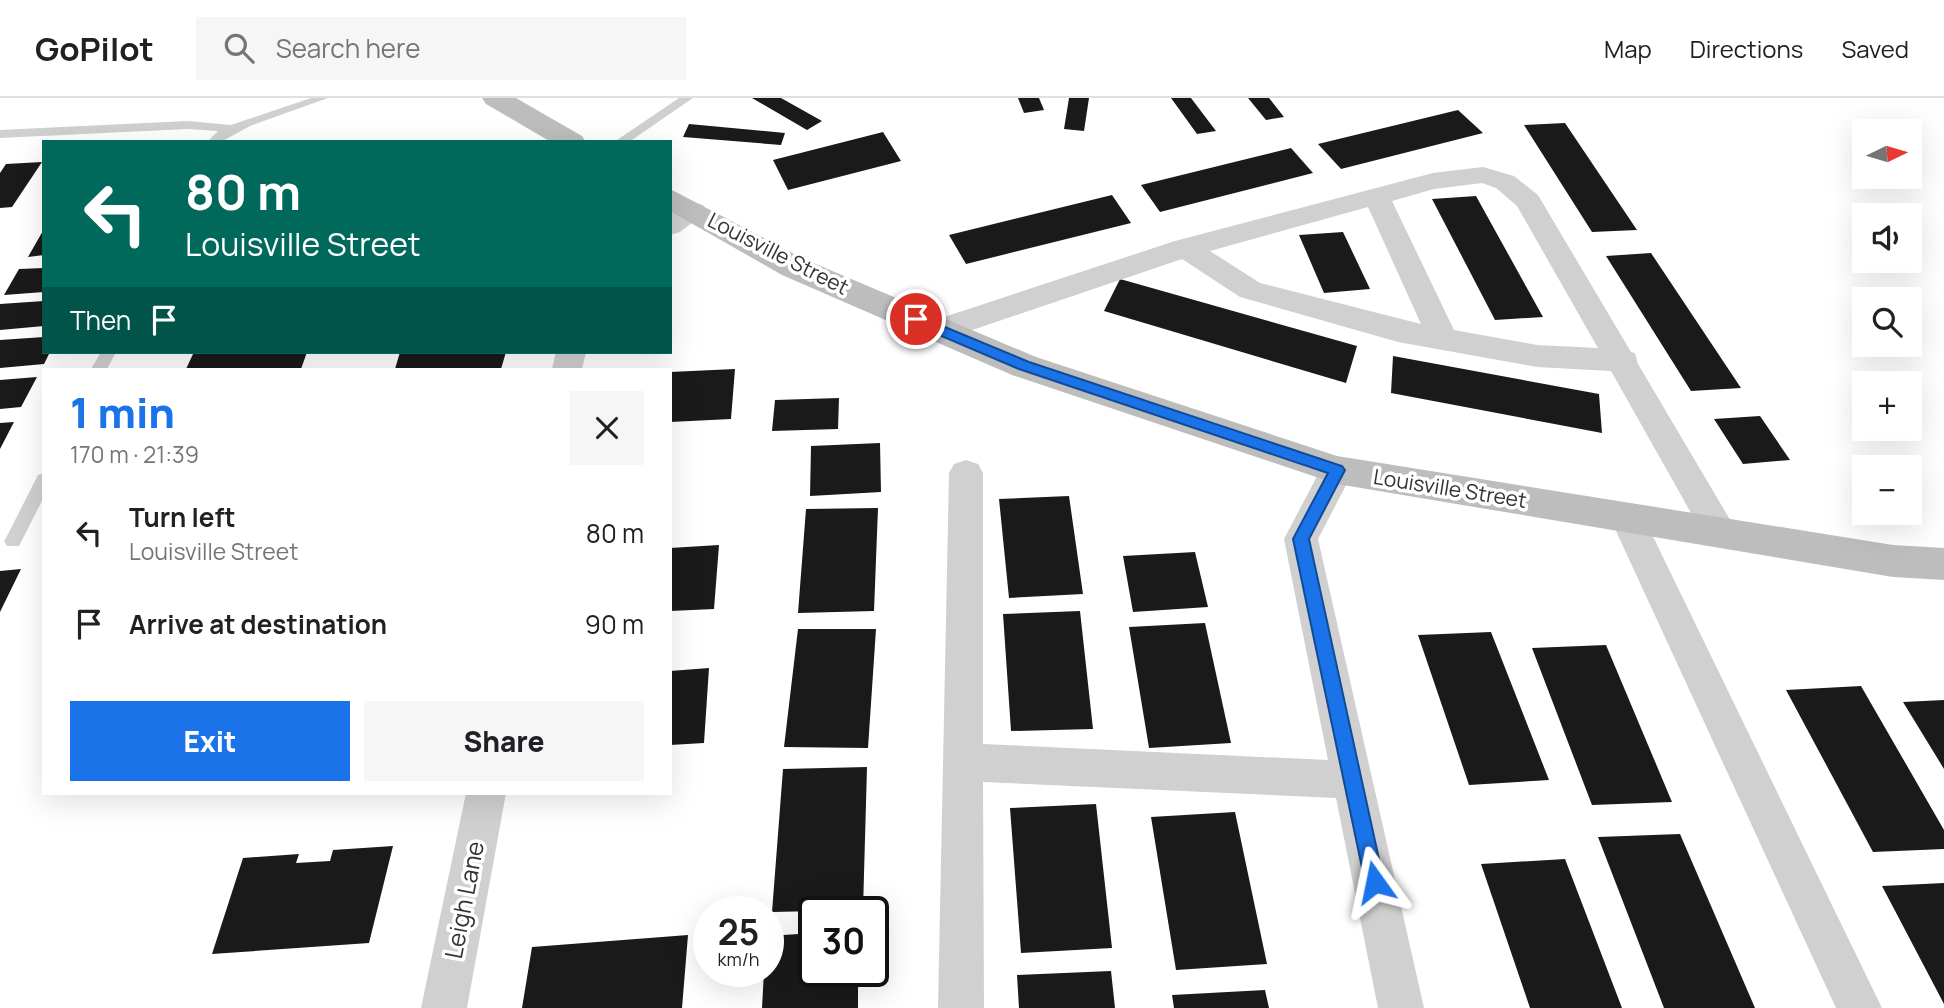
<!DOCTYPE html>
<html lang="en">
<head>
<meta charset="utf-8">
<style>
  :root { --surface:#fff; --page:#f6f6f6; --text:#202124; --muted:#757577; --line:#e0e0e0; --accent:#1a73e8 }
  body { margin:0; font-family:Manrope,sans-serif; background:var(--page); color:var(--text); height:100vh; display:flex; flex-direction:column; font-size:26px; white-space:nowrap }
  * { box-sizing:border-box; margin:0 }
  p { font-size:23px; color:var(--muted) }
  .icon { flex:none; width:38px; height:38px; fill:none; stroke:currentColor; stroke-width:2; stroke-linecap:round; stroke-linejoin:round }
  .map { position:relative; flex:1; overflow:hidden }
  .drawer { position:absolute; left:42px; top:270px; width:630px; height:427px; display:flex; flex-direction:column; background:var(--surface); border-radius:0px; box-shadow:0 7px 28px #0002 }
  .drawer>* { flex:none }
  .top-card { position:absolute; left:42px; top:42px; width:630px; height:214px; border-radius:0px; box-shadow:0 7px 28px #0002; background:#00695c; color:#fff; overflow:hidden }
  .needle { width:46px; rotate:85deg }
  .tools { position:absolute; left:1852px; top:21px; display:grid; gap:14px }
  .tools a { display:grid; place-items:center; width:70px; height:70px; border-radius:0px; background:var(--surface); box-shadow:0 7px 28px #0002; font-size:35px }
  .speed { position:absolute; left:693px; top:798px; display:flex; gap:14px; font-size:35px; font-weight:700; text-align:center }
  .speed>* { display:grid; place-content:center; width:91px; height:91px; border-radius:50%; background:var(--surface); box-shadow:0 7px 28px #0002; line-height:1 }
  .speed small { font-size:18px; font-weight:400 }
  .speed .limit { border:4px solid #111; border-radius:10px; background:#fff; color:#111 }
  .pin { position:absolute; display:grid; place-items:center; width:60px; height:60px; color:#fff; margin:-30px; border:4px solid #fff; border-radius:50%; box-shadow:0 2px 7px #0007 }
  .me { position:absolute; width:77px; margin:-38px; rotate:348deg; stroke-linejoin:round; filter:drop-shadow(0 0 5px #0008) }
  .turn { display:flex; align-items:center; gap:24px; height:147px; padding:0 28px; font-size:32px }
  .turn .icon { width:91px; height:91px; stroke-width:2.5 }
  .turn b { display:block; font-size:49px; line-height:60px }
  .then { display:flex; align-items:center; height:66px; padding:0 28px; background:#0003; gap:14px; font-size:26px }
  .round { display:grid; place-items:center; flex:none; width:74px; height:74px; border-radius:0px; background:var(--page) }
  .headline { display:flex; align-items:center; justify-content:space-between; height:119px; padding:0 28px }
  h1 { font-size:42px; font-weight:800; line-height:52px; color:var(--accent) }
  .action { display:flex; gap:14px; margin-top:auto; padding:14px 28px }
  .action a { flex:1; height:80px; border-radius:0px; background:var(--accent); color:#fff; font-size:28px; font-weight:800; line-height:80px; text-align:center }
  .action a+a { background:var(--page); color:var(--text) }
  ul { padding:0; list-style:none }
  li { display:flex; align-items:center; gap:21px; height:91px; padding:0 28px }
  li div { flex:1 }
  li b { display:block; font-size:26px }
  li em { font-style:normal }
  header { display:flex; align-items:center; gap:42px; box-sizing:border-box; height:98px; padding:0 35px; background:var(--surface); border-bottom:2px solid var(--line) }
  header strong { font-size:33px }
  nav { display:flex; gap:38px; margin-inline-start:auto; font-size:24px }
  .search { width:490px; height:63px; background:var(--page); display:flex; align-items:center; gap:18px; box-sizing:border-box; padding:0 24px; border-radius:0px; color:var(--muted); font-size:26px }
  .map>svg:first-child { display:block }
  .building { fill:#1a1a1a }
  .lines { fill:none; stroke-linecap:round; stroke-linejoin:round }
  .lane { fill:#d0d0d0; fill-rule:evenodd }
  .street { fill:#d0d0d0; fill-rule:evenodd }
  .secondary { fill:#bdbdbd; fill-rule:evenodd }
  .route { fill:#1a73e8; stroke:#114b97; stroke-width:2 }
  .labels { text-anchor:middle; stroke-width:7; stroke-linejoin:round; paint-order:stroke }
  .street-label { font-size:21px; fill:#333; stroke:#fff }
  .near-street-label { font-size:24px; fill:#333; stroke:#fff }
</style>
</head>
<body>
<header>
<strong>GoPilot</strong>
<div class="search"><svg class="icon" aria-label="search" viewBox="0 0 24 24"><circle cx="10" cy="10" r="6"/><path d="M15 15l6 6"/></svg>Search here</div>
<nav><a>Map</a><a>Directions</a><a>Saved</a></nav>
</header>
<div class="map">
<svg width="1944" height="910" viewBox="0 0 1944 910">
  <rect width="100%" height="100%" fill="#fff"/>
  <path class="building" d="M 752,0 L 781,0 L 822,23 L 807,32 Z
    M 1018,0 L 1039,0 L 1044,12 L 1024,15 Z
    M 1069,0 L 1089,0 L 1084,33 L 1064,31 Z
    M 1171,0 L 1191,0 L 1216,33 L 1197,36 Z
    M 1248,0 L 1269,0 L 1284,19 L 1266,22 Z
    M 1458,12 L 1483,35 L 1341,71 L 1318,46 Z
    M 1565,25 L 1637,132 L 1592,134 L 1524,27 Z
    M 689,26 L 785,35 L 781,47 L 683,39 Z
    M 883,34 L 901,63 L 788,92 L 773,62 Z
    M 1291,50 L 1313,75 L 1160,114 L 1141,87 Z
    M 42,64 L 12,109 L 0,110 L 0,75 L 6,66 Z
    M 1112,97 L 1131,125 L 966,166 L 949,137 Z
    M 1476,98 L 1543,219 L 1495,222 L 1432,101 Z
    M 44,131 L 44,157 L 28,159 Z
    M 1343,134 L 1370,191 L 1324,195 L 1299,137 Z
    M 1651,155 L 1741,290 L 1691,293 L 1606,158 Z
    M 44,170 L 44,194 L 4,197 L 19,171 Z
    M 1120,181 L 1357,248 L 1346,285 L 1104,213 Z
    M 44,203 L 44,228 L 0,232 L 0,206 Z
    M 44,239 L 44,254 L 50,254 L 44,266 L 0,270 L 0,242 Z
    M 194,254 L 307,254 L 301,271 L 186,271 Z
    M 400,254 L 506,254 L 501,271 L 395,271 Z
    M 1393,258 L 1599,296 L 1602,335 L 1391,295 Z
    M 735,271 L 731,321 L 670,324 L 670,274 Z
    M 37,279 L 21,309 L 0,311 L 0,282 Z
    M 839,300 L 838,331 L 772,333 L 775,302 Z
    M 1760,318 L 1790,362 L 1743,366 L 1714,321 Z
    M 14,324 L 0,351 L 0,325 Z
    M 880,345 L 881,394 L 810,398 L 811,348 Z
    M 1069,398 L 1083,496 L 1009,500 L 999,401 Z
    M 878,410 L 874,513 L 798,515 L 806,411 Z
    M 719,447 L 714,511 L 670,513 L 670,450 Z
    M 1195,454 L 1208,509 L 1133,514 L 1123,458 Z
    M 21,471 L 0,514 L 0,473 Z
    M 1080,513 L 1093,631 L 1011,633 L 1003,516 Z
    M 1205,525 L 1231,645 L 1149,650 L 1129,529 Z
    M 798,531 L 876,531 L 868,650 L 784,649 Z
    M 1491,534 L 1549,682 L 1469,687 L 1418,537 Z
    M 1606,547 L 1672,704 L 1592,707 L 1532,550 Z
    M 709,570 L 704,645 L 670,647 L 670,573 Z
    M 1861,588 L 1944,732 L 1944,751 L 1873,754 L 1786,592 Z
    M 1944,602 L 1944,671 L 1903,604 Z
    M 867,669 L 863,812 L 772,814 L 783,671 Z
    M 1096,706 L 1112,850 L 1021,855 L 1010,710 Z
    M 1235,714 L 1267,866 L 1176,872 L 1151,719 Z
    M 1680,736 L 1755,910 L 1664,910 L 1598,739 Z
    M 393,748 L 369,845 L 212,856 L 243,760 L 299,756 L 296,765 L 330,763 L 333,752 Z
    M 1565,761 L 1622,910 L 1530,910 L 1481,766 Z
    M 1944,785 L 1944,906 L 1882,788 Z
    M 814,835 L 814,873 L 858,873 L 858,910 L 762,910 L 764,873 L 768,873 L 768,838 Z
    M 688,837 L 682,910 L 522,910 L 532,849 Z
    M 1111,873 L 1115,910 L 1019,910 L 1017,877 Z
    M 1265,892 L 1269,910 L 1174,910 L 1172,897 Z"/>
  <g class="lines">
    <path class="lane" d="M 311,0 L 328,0 L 250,28 L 221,44 L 207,44 L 218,33 L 188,31 L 0,40 L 0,32 L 188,23 L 231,27 Z
      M 679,0 L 693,0 L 629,44 L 614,44 Z
      M 101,254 L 116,254 L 107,271 L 91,271 Z
      M 44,375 L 44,399 L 19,448 L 7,448 L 4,443 L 7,438 L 38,377 Z"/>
    <path class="street" d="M 1483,69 L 1514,78 L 1538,97 L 1631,254 L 1635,255 L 1638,266 L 1732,425 L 1737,435 L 1732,445 L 1720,449 L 1708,445 L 1611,273 L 1537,269 L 1398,244 L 1240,199 L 1182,161 L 940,243 L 929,240 L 925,232 L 929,224 L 1175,143 L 1433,75 ZM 1482,85 L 1496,90 L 1517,108 L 1598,250 L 1537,247 L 1454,232 L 1392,103 L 1434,91 ZM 1368,109 L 1421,226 L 1260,185 L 1210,153 Z
      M 693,104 L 703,107 L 707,113 L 680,134 L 670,137 L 670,115 Z
      M 556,254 L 586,254 L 582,271 L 552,271 Z
      M 1337,359 L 1349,363 L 1354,372 L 1318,441 L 1424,910 L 1378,910 L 1336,700 L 983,684 L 984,910 L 938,910 L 949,375 L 954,366 L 966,362 L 978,366 L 983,375 L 983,646 L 1328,662 L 1284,441 L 1325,363 Z
      M 1627,406 L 1639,410 L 1644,420 L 1882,910 L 1836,910 L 1610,420 L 1615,410 Z
      M 466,695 L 506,695 L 467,910 L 421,910 Z"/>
    <path class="secondary" d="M 482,0 L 516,0 L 582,38 L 586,44 L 551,44 L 486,6 Z
      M 670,91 L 804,161 L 1036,259 L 1337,358 L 1893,447 L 1944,450 L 1944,482 L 1893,479 L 1337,386 L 1012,277 L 782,177 L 670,113 Z"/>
  </g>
  <path class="route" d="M 916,217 L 1029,264 L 1342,368 L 1345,372 L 1309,441 L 1384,784 L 1381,790 L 1375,793 L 1368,790 L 1365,784 L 1293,441 L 1328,375 L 1019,271 L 911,225 L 909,221 Z"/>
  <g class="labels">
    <g class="street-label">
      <text transform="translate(778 156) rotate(27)" y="7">Louisville Street</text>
      <text transform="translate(1450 391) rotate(9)" y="7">Louisville Street</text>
    </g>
    <g class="near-street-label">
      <text transform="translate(465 802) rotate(-79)" y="8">Leigh Lane</text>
    </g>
  </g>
</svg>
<div class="tools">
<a><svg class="needle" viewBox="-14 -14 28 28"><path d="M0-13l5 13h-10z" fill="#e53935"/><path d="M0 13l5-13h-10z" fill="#757577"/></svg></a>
<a><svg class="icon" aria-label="sound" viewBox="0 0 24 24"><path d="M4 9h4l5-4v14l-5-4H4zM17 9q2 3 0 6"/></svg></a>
<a><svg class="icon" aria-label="search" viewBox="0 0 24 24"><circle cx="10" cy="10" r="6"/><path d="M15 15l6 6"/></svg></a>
<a>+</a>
<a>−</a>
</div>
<div class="speed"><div>25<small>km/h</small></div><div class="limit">30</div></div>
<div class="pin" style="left:916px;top:221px;background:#d93025"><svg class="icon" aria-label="arrive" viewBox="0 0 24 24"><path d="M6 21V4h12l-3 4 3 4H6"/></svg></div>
<svg class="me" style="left:1375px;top:784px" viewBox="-20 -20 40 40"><path d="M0-17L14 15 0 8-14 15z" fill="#1a73e8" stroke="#fff" stroke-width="4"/></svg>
<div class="top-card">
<div class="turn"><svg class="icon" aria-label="left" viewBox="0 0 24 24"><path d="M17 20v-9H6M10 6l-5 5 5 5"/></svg><div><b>80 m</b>Louisville Street</div></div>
<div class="then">Then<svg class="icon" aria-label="arrive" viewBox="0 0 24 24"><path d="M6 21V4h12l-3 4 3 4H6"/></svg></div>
</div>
<section class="drawer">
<div class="headline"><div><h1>1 min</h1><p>170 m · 21:39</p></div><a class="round"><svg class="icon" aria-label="close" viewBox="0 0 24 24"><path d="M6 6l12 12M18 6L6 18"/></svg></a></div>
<ul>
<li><svg class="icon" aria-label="left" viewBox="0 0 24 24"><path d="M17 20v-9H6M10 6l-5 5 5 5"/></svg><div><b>Turn left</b><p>Louisville Street</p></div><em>80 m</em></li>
<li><svg class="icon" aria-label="arrive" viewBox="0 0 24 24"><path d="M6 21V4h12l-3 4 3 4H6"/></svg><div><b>Arrive at destination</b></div><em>90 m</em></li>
</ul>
<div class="action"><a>Exit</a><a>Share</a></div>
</section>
</div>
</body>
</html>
